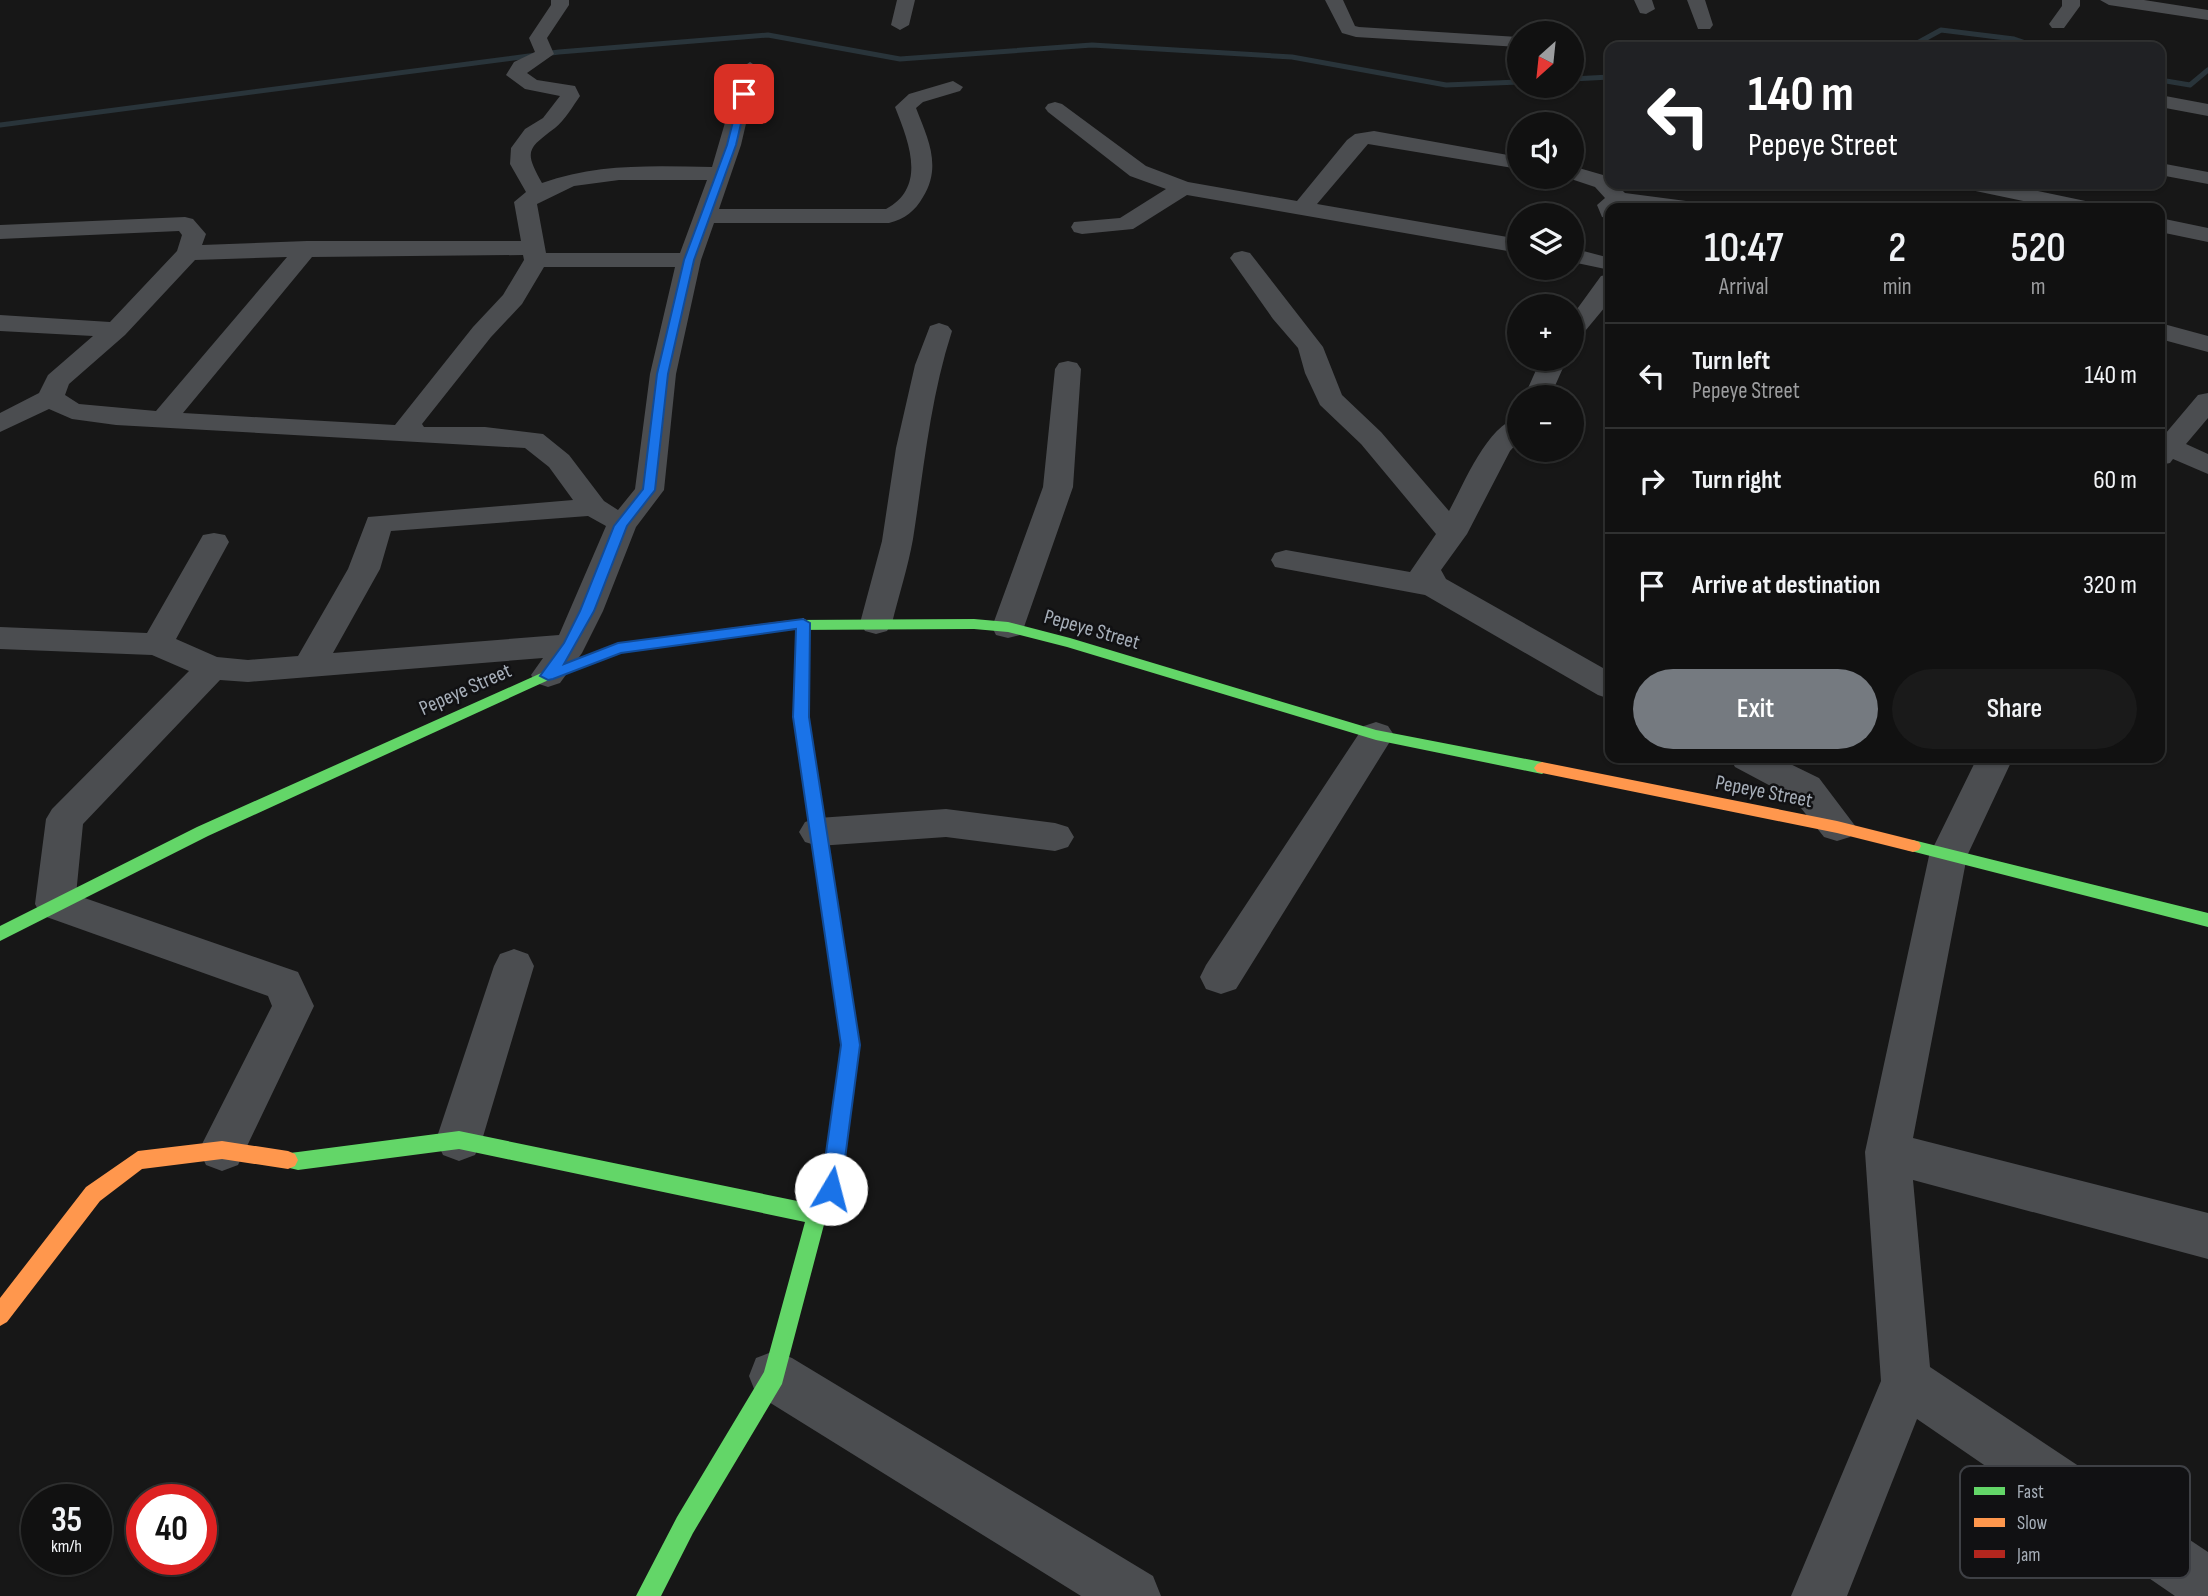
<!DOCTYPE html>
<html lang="en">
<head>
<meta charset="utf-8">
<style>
  :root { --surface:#111; --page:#1a1a1a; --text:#f1f3f6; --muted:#9c9d9f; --line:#303131; --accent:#757a80 }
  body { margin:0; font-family:"Sofia Sans Condensed",sans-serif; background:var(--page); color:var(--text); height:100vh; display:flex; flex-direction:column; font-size:26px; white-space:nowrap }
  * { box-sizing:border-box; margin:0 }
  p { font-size:23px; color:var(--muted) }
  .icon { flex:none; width:38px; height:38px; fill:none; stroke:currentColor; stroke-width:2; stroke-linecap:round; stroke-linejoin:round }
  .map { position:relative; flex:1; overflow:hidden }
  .sheet { position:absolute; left:1605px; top:203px; width:560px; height:560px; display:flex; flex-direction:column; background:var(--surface); border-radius:14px; box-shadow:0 2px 5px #0004,0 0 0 2px var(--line) }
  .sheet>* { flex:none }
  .guide { position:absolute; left:1605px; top:42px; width:560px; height:147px; border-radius:14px; box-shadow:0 2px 5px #0004,0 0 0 2px var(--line); background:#202124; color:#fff; overflow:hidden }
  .needle { width:46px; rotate:207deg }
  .buttons { position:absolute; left:1507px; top:21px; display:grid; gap:14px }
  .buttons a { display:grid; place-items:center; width:77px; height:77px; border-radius:50%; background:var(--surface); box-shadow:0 2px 5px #0004,0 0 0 2px var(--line); font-size:35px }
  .speed { position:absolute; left:21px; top:1484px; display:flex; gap:14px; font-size:35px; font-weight:700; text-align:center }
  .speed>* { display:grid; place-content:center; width:91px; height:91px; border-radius:50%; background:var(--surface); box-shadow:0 2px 5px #0004,0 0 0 2px var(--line); line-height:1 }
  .speed small { font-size:18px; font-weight:400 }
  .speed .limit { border:10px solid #d22; background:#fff; color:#111 }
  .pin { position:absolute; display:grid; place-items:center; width:60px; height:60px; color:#fff; margin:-30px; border-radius:14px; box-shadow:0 4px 10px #0006 }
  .me { position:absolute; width:77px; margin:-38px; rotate:8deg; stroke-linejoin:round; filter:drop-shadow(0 0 5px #0008) }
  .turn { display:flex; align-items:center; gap:24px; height:147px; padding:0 28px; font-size:32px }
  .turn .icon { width:91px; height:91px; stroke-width:2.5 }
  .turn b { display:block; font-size:49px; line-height:60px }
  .eta { display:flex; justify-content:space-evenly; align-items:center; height:119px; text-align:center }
  .eta b { font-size:42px; font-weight:600; line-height:49px }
  .cta { display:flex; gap:14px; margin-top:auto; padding:14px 28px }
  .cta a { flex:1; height:80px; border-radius:42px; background:var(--accent); color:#fff; font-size:28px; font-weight:600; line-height:80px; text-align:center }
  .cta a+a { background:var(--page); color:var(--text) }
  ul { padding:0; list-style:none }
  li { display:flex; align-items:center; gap:21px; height:105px; padding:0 28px; border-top:2px solid var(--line) }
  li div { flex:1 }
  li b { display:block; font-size:26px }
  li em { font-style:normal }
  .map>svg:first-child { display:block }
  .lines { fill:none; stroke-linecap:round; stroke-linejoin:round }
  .stream { stroke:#29343a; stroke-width:5 }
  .street { fill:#4b4d50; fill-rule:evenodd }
  .fast { fill:#63d668; fill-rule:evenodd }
  .slow { fill:#ff974d; fill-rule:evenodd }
  .jam { fill:#b3261e; fill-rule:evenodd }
  .route { fill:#1a73e8; stroke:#114b97; stroke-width:2 }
  .labels { text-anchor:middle; stroke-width:5; stroke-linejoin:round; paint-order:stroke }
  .street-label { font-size:21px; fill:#a7afb9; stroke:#111113 }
  .key { fill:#111113; stroke:#3e4045; stroke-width:2 }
  .key-label { font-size:19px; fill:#a7afb9 }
</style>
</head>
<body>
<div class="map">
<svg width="2208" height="1596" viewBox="0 0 2208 1596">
  <rect width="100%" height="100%" fill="#171717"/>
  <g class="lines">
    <path class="stream" d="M 1910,47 L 1941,30 L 2014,39 L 2037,47
      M 1572,79 L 1610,77
      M 2160,80 L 2190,85 L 2208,70
      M 0,125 L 559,52 L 768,35 L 900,59 L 1092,45 L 1292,57 L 1446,85 L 1519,82"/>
    <path class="street" d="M 551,0 L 569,0 L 569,5 L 547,38 L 554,54 L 527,73 L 537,80 L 575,86 L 580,96 C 573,106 565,120 555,128 C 527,149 524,151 542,183 C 598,163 654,166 712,167 L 741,68 L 750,62 L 759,68 L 741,145 L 719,209 L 886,209 C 928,187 908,140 895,107 L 909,94 L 953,81 L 963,87 L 960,91 L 923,102 L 916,108 C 928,139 942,166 923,197 C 915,211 905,219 889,223 L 714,223 L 701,260 L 676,374 L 664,490 L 636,527 L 603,611 L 582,653 L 560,683 L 548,687 L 536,683 L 531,675 L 543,658 L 248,682 L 220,680 L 83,824 L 76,895 L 298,972 L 314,1006 L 238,1165 L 222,1171 L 206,1165 L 199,1150 L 272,1006 L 268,996 L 41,915 L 35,904 L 46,819 L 52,809 L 189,671 L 152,655 L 0,649 L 0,627 L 147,633 L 203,535 L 214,533 L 225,535 L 229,542 L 176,639 L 217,657 L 248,660 L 298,656 L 348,569 L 368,517 L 573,500 L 549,467 L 525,448 L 116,425 L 72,419 L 49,409 L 0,432 L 0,413 L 39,393 L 48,375 L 93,336 L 0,331 L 0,315 L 110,322 L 177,251 L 182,235 L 179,231 L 0,239 L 0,225 L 185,217 L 193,219 L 206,234 L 202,245 L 307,241 L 521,241 L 514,202 L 526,192 L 510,164 L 511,148 L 525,129 L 543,118 L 560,96 L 525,89 L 506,75 L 514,62 L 535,52 L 529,38 L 551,5 ZM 619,180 L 707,180 L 680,253 L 546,253 L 537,204 L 574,186 ZM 523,255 L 524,260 L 503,295 L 473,327 L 395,425 L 183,413 L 312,257 ZM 287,257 L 156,411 L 79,404 L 65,395 L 69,384 L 125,335 L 195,260 ZM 544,267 L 675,267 L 650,374 L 635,489 L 618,510 L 604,501 L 569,455 L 543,434 L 485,427 L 424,427 L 422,424 L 491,337 L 522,304 ZM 588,516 L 606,526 L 559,635 L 333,653 L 380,569 L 391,531 Z
      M 897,0 L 915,0 L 909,25 L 900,30 L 891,25 Z
      M 1325,0 L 1343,0 L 1355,26 L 1359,27 L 1518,37 L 1519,47 L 1356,37 L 1342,33 Z
      M 1634,0 L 1652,0 L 1655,9 L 1646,14 L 1640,13 Z
      M 1687,0 L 1705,0 L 1713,25 L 1710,29 L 1698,29 Z
      M 2062,0 L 2080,0 L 2080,6 L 2064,28 L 2052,28 L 2049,24 L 2062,6 Z
      M 2100,0 L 2144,0 L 2208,10 L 2208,20 L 2109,5 Z
      M 2160,95 L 2208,104 L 2208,116 L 2160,107 Z
      M 1055,102 L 1062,104 L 1146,166 L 1188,182 L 1297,201 L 1347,140 L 1355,134 L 1374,131 L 1519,157 L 1519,169 L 1368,144 L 1317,204 L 1519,239 L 1519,253 L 1187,195 L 1133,229 L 1082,234 L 1074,232 L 1071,227 L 1074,222 L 1120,218 L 1166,189 L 1130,176 L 1048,112 L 1045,108 L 1048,104 Z
      M 2160,163 L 2208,172 L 2208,184 L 2160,175 Z
      M 1572,166 L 1610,177 L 1610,184 L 1616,184 L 1625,193 L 1686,201 L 1694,203 L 1697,208 L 1622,206 L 1610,208 L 1610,219 L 1602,217 L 1597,205 L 1605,198 L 1595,187 L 1565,177 L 1572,177 Z
      M 1963,184 L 2004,184 L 2095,203 L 2098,208 L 2057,208 L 1966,189 Z
      M 2160,218 L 2208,228 L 2208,242 L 2160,232 Z
      M 1572,248 L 1610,258 L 1610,270 L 1572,262 Z
      M 1242,251 L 1250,253 L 1323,347 L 1342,395 L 1381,432 L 1449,511 C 1464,484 1487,425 1519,417 L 1519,441 L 1510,451 L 1467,534 L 1441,570 L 1446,579 L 1610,672 L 1610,699 L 1598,695 L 1425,595 L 1275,567 L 1271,560 L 1275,553 L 1286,550 L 1410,572 L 1436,534 L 1361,444 L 1320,405 L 1305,373 L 1298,348 L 1273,319 L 1230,258 L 1234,253 Z
      M 1610,274 L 1610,301 L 1581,336 L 1572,338 L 1572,316 L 1601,276 Z
      M 939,323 L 948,326 L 952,331 C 930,399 924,468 913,539 C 908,567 899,595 892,623 L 887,631 L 876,634 L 865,631 L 860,623 L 882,541 L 896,448 L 915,365 L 930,326 Z
      M 2160,323 L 2208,336 L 2208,352 L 2160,339 Z
      M 1541,359 L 1567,359 L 1550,397 L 1524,397 Z
      M 1068,361 L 1077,363 L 1081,369 L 1073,487 L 1024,627 L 1020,635 L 1008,638 L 996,635 L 992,627 L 1043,487 L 1055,369 L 1059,363 Z
      M 2208,393 L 2208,418 L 2186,444 L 2208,454 L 2208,474 L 2173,459 L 2170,463 L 2160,465 L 2160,440 L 2198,395 Z
      M 1376,722 L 1388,726 L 1394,735 L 1236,989 L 1221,994 L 1206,989 L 1200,977 L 1206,965 L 1364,726 Z
      M 1730,758 L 1778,758 L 1819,778 L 1856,827 L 1850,837 L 1837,841 L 1824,837 L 1793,798 L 1735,767 Z
      M 1977,758 L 2013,758 L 1967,856 L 1913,1138 L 2208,1213 L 2208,1259 L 1913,1180 L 1930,1367 L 2208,1552 L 2208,1596 L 2175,1596 L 1917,1419 L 1847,1596 L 1791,1596 L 1881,1381 L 1865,1152 L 1929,856 Z
      M 946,809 L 1055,823 L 1068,827 L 1074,837 L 1068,847 L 1055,851 L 946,837 L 818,846 L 805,842 L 799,832 L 805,822 L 818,818 Z
      M 514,949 L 528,954 L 534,966 L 482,1140 L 475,1155 L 459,1161 L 443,1155 L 436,1140 L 494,966 L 500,954 Z
      M 774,1351 L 792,1358 L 1153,1576 L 1161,1596 L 1081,1596 L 756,1394 L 749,1376 L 756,1358 Z"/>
    <path class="fast" d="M 974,619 L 1008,622 L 1070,638 L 1376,730 L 1542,762 L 1550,768 L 1542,774 L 1376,740 L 1067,647 L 1008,632 L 974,629 L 790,630 L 783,625 L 790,620 Z
      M 548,670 L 553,672 L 555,675 L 553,678 L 208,836 L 0,941 L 0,926 L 197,827 Z
      M 1913,840 L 2208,913 L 2208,927 L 1907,850 L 1905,846 L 1907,842 Z
      M 831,906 L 837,908 L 839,913 L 860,1045 L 841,1189 L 826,1217 L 782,1384 L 693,1533 L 661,1596 L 636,1596 L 677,1517 L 764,1372 L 805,1222 L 459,1149 L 298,1170 L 281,1166 L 278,1160 L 281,1154 L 298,1152 L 459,1131 L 812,1204 L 821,1187 L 842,1045 L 823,913 L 825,908 Z"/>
    <path class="slow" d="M 803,618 L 810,623 L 808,717 L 839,913 L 837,918 L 831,920 L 825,918 L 823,913 L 794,717 L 796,623 Z
      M 1542,762 L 1837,821 L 1913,840 L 1919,842 L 1921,846 L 1919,850 L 1913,852 L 1837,833 L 1537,772 L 1534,768 L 1537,764 Z
      M 222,1141 L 288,1151 L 295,1154 L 298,1160 L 295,1166 L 288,1169 L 222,1159 L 142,1169 L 100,1201 L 7,1322 L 0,1326 L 0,1298 L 86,1187 L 138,1151 Z"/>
    <path class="jam" d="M 790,620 L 795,622 L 797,625 L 795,628 L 620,652 L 553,678 L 548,680 L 541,675 L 543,672 L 618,643 Z"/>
  </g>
  <path class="route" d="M 744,91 L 748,94 L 736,145 L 694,260 L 668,374 L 655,490 L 627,526 L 594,611 L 564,664 L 618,643 L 803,619 L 810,623 L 809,717 L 860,1045 L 841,1189 L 838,1195 L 831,1198 L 824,1195 L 821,1189 L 841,1045 L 793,717 L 796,629 L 621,653 L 553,679 L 548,680 L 540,676 L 564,643 L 580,611 L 614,526 L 643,489 L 657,374 L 684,260 L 727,145 L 740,94 Z"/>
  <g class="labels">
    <g class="street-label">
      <text transform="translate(1092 629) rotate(16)" y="7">Pepeye Street</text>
      <text transform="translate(465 689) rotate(-24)" y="7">Pepeye Street</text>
      <text transform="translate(1764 791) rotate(11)" y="7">Pepeye Street</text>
    </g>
  </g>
  <rect x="1960" y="1466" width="230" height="112" rx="10" class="key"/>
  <rect x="1974" y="1487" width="31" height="8" fill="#63d668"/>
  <rect x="1974" y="1518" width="31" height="9" fill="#ff974d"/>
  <rect x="1974" y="1550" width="31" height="8" fill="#b3261e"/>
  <g class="key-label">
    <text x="2017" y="1498">Fast</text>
    <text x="2017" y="1529">Slow</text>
    <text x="2017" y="1561">Jam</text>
  </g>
</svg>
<div class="buttons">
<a><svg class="needle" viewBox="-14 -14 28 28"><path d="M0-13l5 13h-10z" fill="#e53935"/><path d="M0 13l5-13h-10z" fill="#9c9d9f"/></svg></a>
<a><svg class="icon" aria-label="sound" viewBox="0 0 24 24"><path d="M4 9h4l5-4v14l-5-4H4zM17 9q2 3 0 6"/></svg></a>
<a><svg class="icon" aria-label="layers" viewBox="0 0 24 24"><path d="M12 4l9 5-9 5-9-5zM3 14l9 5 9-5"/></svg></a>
<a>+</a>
<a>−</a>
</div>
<div class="speed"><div>35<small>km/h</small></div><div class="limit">40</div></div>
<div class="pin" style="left:744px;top:94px;background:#d93025"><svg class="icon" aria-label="arrive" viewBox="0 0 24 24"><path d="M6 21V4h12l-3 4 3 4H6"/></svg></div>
<svg class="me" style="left:831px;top:1189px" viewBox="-20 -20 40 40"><circle r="19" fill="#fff"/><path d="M0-13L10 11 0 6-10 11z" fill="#1a73e8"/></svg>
<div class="guide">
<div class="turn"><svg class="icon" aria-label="left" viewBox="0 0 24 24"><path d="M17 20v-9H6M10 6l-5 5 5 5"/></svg><div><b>140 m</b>Pepeye Street</div></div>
</div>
<section class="sheet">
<div class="eta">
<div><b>10:47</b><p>Arrival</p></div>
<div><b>2</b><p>min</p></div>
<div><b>520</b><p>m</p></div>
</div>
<ul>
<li><svg class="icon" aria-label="left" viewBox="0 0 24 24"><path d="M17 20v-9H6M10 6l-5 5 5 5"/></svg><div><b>Turn left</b><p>Pepeye Street</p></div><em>140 m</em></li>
<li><svg class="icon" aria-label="right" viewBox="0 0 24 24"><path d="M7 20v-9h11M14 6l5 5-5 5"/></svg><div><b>Turn right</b></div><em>60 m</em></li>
<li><svg class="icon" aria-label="arrive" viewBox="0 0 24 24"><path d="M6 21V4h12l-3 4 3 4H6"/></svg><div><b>Arrive at destination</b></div><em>320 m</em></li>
</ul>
<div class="cta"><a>Exit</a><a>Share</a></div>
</section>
</div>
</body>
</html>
